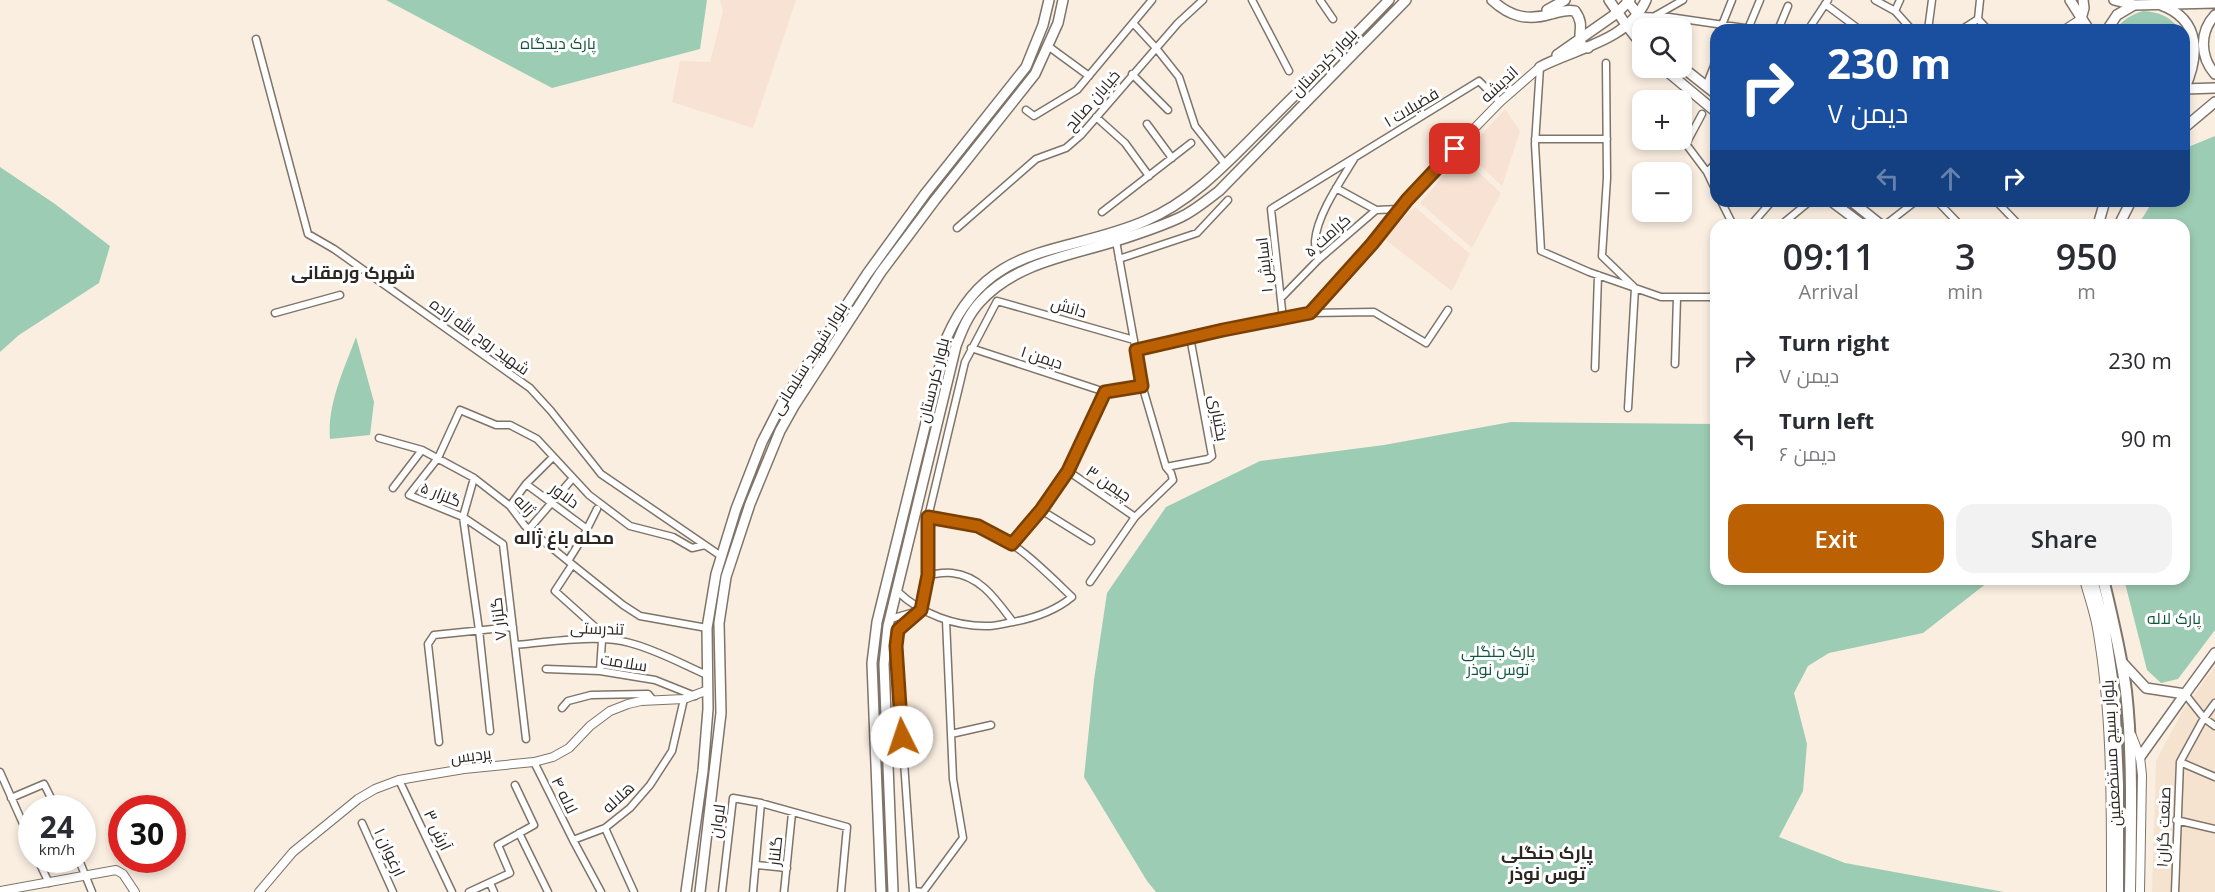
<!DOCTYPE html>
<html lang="en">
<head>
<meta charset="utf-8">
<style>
  :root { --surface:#fff; --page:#f2f2f3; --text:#2b2b33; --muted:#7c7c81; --accent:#bb6104 }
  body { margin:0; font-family:"Open Sans",Cairo,sans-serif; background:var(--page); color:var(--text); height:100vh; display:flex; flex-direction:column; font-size:22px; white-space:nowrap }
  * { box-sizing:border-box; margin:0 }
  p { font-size:20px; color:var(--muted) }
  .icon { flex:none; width:33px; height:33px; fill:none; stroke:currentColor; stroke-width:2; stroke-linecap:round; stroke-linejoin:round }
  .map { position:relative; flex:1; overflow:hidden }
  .drawer { position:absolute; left:1710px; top:219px; width:480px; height:366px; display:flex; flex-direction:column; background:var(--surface); border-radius:18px; box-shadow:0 3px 9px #0003 }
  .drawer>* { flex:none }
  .hud { position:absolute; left:1710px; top:24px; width:480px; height:183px; border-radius:18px; box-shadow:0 3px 9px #0003; background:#1a4fa0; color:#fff; overflow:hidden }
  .fabs { position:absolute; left:1632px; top:18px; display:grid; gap:12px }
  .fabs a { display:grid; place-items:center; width:60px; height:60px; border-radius:12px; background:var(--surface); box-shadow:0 3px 9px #0003; font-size:30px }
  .speed { position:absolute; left:18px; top:795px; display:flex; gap:12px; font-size:30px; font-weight:700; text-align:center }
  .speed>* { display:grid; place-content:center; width:78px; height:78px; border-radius:50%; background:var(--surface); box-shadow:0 3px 9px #0003; line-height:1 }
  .speed small { font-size:15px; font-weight:400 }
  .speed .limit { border:9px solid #d22; background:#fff; color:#111 }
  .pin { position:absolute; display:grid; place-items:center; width:51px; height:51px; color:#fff; margin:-26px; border-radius:12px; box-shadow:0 3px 9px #0006 }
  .me { position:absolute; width:66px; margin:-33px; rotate:356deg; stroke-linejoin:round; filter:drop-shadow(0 0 4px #0008) }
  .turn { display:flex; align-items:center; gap:21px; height:126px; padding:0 18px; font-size:27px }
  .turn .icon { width:78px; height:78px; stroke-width:2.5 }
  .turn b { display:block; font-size:42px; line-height:51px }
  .lanes { display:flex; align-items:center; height:57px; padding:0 18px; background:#0003; justify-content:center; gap:30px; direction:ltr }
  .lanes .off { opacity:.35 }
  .eta { display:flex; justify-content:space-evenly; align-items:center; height:102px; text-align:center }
  .eta b { font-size:36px; font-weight:600; line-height:42px }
  .action { display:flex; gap:12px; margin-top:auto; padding:12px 18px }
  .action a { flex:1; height:69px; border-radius:18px; background:var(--accent); color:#fff; font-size:24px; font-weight:600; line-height:69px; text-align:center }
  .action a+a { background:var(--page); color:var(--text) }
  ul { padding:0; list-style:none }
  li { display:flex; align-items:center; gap:18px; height:78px; padding:0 18px }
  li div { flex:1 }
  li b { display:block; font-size:22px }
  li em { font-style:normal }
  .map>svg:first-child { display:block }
  .built { fill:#f5e3d0 }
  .education { fill:#f7e2d3 }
  .green { fill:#9dccb4 }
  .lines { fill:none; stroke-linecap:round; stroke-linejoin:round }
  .minor-casing { stroke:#7e7469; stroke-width:9 }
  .tertiary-casing { stroke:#7e7469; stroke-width:10 }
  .secondary-casing { stroke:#7e7469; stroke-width:12 }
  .primary-casing { stroke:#7e7469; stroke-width:12 }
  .trunk-casing { stroke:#7e7469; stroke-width:14 }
  .minor { stroke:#fff; stroke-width:6 }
  .tertiary { stroke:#fff; stroke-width:8 }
  .secondary { stroke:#fff; stroke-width:9 }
  .primary { stroke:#fff; stroke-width:9 }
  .trunk { stroke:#fff; stroke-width:10 }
  .route-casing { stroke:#7a3f03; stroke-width:15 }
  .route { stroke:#bb6104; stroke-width:10 }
  .labels { text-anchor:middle; stroke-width:6; stroke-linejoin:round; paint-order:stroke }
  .park-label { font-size:16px; fill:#0f573c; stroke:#fff }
  .street-label { font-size:16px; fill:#2c2723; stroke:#fff }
  .neighbourhood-label { font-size:18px; font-weight:bold; fill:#2c2723; stroke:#fff }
</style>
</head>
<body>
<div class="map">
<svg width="2215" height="892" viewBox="0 0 2215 892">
  <rect width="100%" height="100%" fill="#faeee1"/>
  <path class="built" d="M 2215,666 L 2215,892 L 2152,892 L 2156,761 L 2183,710 Z"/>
  <path class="education" d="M 720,0 L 796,0 L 753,128 L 672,102 L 680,61 L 710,62 L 723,11 Z
    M 1505,109 L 1520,131 L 1502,186 L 1466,152 Z
    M 1461,156 L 1501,193 L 1472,248 L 1420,203 Z
    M 1415,207 L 1470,254 L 1452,291 L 1383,238 Z"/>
  <path class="green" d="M 386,0 L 707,0 L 700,49 L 552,88 Z
    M 2143,11 C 2159,12 2170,16 2180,30 L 2115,30 C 2123,20 2130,15 2143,11 Z
    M 2215,136 L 2215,630 L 2178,679 L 2161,683 L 2147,670 L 2124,579 L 2184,579 L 2184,225 L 2138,225 L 2153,201 L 2184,201 L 2184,153 L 2188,147 Z
    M 0,167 L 55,204 L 110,246 L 99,283 L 19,335 L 0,352 Z
    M 356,337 L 374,402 L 370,435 L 330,439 C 327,405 344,369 356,337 Z
    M 1511,422 L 1716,424 L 1716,579 L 1992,579 L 1923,633 L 1829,653 L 1808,666 L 1794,693 L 1807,744 L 1803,791 L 1779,837 L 1845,863 L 2004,892 L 1156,892 L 1147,881 L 1084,777 L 1094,680 L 1107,593 L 1166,507 L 1260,461 L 1384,445 Z"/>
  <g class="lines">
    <g class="minor-casing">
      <path id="minor" d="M 1252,0 L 1289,71
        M 1320,0 L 1333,19
        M 1875,0 L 1895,11 L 1912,30
        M 1825,4 L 1860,30
        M 1895,11 L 1900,0
        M 1638,16 L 1669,17 L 1758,30
        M 1655,16 L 1683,0
        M 1978,19 L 1980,0
        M 1978,19 L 1988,30
        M 1133,23 L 1156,48 L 1179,77 L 1195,126 L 1225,164
        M 1748,29 L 1760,0
        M 1720,30 L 1732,0
        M 1778,30 L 1788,6
        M 1808,30 L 1828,0
        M 1928,30 L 1932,0
        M 1961,30 L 1978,19
        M 256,39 L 308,234 L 334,249 L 530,388 L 551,411 L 601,474 L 721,556
        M 1048,46 L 1089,76
        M 1606,63 L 1607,178 L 1602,256 L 1635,288 L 1628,408
        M 1540,67 L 1535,144 L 1541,251 L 1589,272 L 1661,297 L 1716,297
        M 1132,74 L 1168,110
        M 1706,86 L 1714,66 L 1716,53
        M 1026,110 L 1034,116 L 1077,90 L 1152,0
        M 1702,114 L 1686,144 L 1707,172 L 1716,191
        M 1096,117 L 1125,143 L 1149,176
        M 1147,124 L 1172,158
        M 1535,139 L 1607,139
        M 1707,172 L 1716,163
        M 1336,188 L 1376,210
        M 1721,201 L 1733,225
        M 1937,201 L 1960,225
        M 1996,201 L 2019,225
        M 1102,212 L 1191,143
        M 1751,225 L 1772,201
        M 1781,225 L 1810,201
        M 1885,225 L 1916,201
        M 957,228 L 1036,159 L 1066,148 L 1081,135 L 1178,23 L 1203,0
        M 1119,259 L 1197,233 L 1228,200
        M 1318,260 C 1317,254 1315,247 1315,241 C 1317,215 1340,182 1354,159
        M 1281,298 L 1318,260 L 1376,210 L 1400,209
        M 275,313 L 340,295
        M 1310,313 L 1374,312 L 1426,343 L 1448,310
        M 1283,319 L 1271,209 L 1479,81 L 1500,102
        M 971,348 L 1105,392
        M 1675,364 L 1677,297
        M 1595,368 L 1598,275
        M 379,438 L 422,450 L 474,478 L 510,506 L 525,526 L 568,561 L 623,605 L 640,616 L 707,628
        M 1166,467 L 1208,459 L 1212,456 L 1190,337
        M 1068,471 L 1135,517
        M 474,478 L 463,517 L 479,630 L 490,731
        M 526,484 L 587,529
        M 393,488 L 422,450
        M 510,506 L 526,484 L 553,457
        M 1041,510 L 1091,541
        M 928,517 C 944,520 964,520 979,526 C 1015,540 1045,571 1072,597 C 1055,611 1035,618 1013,622 C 997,601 981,576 952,573 C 944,572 936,574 928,575 L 928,517 L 965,362 L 997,301 L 1134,340
        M 529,529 L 573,478
        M 1012,544 L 1041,510 L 1068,471 L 1105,392 L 1142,385
        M 568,561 L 583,537 L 597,509
        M 572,565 L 555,591 L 594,626 L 602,640 L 600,671
        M 1090,582 L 1135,517 L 1173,480 L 1171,473 L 1166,467 L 1142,385 L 1116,241
        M 897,591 C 921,614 956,627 989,626 C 997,626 1006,623 1013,622
        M 890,619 L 918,611
        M 946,620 L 951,734
        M 515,645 C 548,642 599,634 630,643 C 657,650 682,664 707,675
        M 546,669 L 600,671 L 655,680 L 695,696
        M 2185,694 L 2204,718 L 2215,726
        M 562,708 L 568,701 L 591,695 L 648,694 L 653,700
        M 526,739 L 503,544 L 463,517 L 409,495 L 438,458 L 460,410 L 496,425 L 510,425 L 537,439 L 589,495 L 630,526 L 673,537 L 692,548 L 705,545
        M 439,742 L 428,644 L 434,635 L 513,627
        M 534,762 L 573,840
        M 2180,762 L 2215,777
        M 0,772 L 32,844
        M 399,780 L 452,892
        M 11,798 L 44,784 L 56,808
        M 761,803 L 847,827 L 841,892
        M 2176,820 L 2215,829
        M 362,823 L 393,892
        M 605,828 L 634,892
        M 519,833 L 548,892
        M 38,860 L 49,883
        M 79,860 L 92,892
        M 756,865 L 787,868
        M 490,883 L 494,892
        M 913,891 L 923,892 L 963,838 L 953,779 L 951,734 L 991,725
        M 469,892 L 510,873 L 498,845 L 534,825 L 515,785
        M 601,892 L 573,840 L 605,828 L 630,808 L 650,785 L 672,751 L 684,699
        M 722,892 L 733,798 L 761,803 L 753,892
        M 784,892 L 792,813
        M 913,892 L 896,646 L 898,630 L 921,610 L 928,575
        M 2175,892 L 2180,762 L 2204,718 L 2215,703"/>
    </g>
    <g class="tertiary-casing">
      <path id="tertiary" d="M 2064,30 L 2081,19 L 2080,14
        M 1136,350 L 1223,330 L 1310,313 L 1424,180 L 1500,102 L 1540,67
        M 2084,579 C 2088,595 2094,611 2097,628 C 2112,714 2111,804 2111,892
        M 2132,736 L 2140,757 L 2142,775 L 2140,892
        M 0,891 L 116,870 L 123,874 L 135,892
        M 259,892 L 293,852 L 358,799 L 375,789 L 399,780 L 416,777 L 464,769 L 534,762 L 553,757 L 569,748 L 590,726 L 610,711 L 628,704 L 641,701 L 684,699 L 708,690"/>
    </g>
    <g class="secondary-casing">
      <path id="secondary" d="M 2070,0 L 2089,30
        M 2114,0 L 2134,5
        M 2081,19 L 2084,8 L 2083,0
        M 1557,55 L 1617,13 L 1630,0
        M 1540,67 C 1576,48 1628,41 1646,0
        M 2121,661 L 2146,688 L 2185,694 L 2140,757
        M 2185,694 L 2215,653
        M 686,892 L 703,771 L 708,709 L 707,628 L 716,574 L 736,509 L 762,442 L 782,403 L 867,274 L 925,194 L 1026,67 L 1043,25 L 1049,0
        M 700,892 L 721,713 L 719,623 L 726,577 L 750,504 L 780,431 L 794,406 L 881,272 L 935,200 L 1035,74 L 1058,23 L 1063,0"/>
    </g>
    <g class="primary-casing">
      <path id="primary" d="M 1492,0 C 1510,17 1528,21 1551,14 C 1560,12 1566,9 1575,11 C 1586,26 1576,33 1582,46 L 1588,48
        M 1609,0 L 1627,26 L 1642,45
        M 1627,0 L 1648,28
        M 2161,5 C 2202,20 2199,57 2184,90
        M 1547,10 L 1565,0
        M 2215,15 C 2199,32 2200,57 2215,74
        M 2107,30 L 2117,15 L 2134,5 L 2215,3
        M 1682,67 L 1716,94
        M 1663,68 L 1716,112
        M 2184,89 L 2215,88
        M 2184,128 L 2215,102
        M 1831,201 L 1863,225
        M 1851,201 L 1881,225
        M 2098,225 L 2105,201
        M 2119,225 L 2131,201
        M 881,892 L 872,663 L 877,622 L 947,337 C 989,240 1064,256 1145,221 C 1197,199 1234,155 1274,116 C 1313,77 1352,39 1389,0
        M 893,892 L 884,664 L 888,626 L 956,346 C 962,330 968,315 980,302 C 1015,263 1069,256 1116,241 C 1138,234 1160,227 1181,217 C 1194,211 1207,200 1219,191 L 1406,0"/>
    </g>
    <g class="trunk-casing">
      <path id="trunk" d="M 2092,579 L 2104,625 L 2114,692 L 2118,785 L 2118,892
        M 2103,579 C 2112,616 2121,653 2126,691 C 2133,754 2131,828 2130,892"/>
    </g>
    <use href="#minor" class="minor"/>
    <use href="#tertiary" class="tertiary"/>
    <use href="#secondary" class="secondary"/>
    <use href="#primary" class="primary"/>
    <use href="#trunk" class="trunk"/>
  </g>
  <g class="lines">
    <g class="route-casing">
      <path id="route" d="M 902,737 L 896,646 L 898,630 L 921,610 L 928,575 L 928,517 L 978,526 L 1012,544 L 1041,510 L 1068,471 L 1105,392 L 1142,386 L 1136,350 L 1223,330 L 1310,313 L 1372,244 L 1407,200 L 1455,149"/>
    </g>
    <use href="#route" class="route"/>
  </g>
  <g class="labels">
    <g class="park-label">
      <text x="558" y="49">پارک دیدگاه</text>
      <text x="2174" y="624">پارک لاله</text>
      <text x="1498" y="657">پارک جنگلی<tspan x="1498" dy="18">توس نوذر</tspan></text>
    </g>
    <g class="street-label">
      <text transform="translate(1324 62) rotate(-46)" y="6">بلوار کردستان</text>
      <text transform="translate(1499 84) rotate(-43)" y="6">اندیشه</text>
      <text transform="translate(1092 100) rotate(-49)" y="6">خیابان صالح</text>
      <text transform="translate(1411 107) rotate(-31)" y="6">فضیلات ۱</text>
      <text transform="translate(1327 235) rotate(-42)" y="6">کرامت ۵</text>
      <text transform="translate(1264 265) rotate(-96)" y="6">اسایش ۱</text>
      <text transform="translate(1069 307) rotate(16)" y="6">دانش</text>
      <text transform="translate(480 336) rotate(36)" y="6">شهید روح الله زاده</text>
      <text transform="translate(1042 357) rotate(18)" y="6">دیمن ۱</text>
      <text transform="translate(809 358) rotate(-58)" y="6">بلوار شهید سلیمانی</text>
      <text transform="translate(933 380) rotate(-76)" y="6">بلوار کردستان</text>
      <text transform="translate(1219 418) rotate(80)" y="6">بختیاری</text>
      <text transform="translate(1109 483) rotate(34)" y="6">چیمن ۳</text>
      <text transform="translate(441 494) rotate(22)" y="6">گلزار ۵</text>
      <text transform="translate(565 495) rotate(36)" y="6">دلاور</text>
      <text transform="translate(525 505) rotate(47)" y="6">ژاله</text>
      <text transform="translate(498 619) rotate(-97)" y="6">گلزار ۷</text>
      <text transform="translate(597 628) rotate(2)" y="6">تندرستی</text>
      <text transform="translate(624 662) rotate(9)" y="6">سلامت</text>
      <text transform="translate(2111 753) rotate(-93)" y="6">بلوار بسیج مستضعفین</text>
      <text transform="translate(471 755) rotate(-7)" y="6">پردیس</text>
      <text transform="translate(565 795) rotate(64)" y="6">لاله ۴</text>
      <text transform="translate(618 797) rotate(-43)" y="6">هلاله</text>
      <text transform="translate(717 821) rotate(-82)" y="6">لاوان</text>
      <text transform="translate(2163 827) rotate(-88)" y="6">صنعت گران۱</text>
      <text transform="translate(438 830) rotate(65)" y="6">آرش ۳</text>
      <text transform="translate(775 851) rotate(-84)" y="6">گلنار</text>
      <text transform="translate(390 852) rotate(65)" y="6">ارغوان ۱</text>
    </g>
    <g class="neighbourhood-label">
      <text x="353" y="279">شهرک ورمقانی</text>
      <text x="564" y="544">محله باغ ژاله</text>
      <text x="1547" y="859">پارک جنگلی<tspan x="1547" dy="21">توس نوذر</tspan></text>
    </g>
  </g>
</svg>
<div class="fabs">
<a><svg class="icon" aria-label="search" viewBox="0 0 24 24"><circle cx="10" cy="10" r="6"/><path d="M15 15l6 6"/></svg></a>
<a>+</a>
<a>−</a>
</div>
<div class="speed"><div>24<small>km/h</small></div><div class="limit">30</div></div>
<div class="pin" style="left:1455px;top:149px;background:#d93025"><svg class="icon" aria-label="arrive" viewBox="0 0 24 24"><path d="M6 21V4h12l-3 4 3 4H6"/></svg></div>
<svg class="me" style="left:902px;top:737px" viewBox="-20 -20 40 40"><circle r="19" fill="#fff"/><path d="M0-13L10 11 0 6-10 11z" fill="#bb6104"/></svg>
<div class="hud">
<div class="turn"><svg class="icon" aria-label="right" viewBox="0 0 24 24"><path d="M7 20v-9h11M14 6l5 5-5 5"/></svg><div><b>230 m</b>دیمن ۷</div></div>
<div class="lanes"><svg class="icon off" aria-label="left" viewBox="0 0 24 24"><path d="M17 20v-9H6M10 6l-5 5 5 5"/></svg><svg class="icon off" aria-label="ahead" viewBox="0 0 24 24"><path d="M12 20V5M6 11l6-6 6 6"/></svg><svg class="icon" aria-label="right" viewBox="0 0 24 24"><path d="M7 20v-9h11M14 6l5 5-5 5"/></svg></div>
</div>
<section class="drawer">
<div class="eta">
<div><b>09:11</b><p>Arrival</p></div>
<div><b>3</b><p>min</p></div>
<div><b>950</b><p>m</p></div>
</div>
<ul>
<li><svg class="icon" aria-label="right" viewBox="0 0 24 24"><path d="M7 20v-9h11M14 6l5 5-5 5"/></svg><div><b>Turn right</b><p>دیمن ۷</p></div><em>230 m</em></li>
<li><svg class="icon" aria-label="left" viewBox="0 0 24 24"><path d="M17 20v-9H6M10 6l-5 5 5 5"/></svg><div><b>Turn left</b><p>دیمن ۶</p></div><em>90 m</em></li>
</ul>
<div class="action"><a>Exit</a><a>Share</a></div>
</section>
</div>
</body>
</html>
